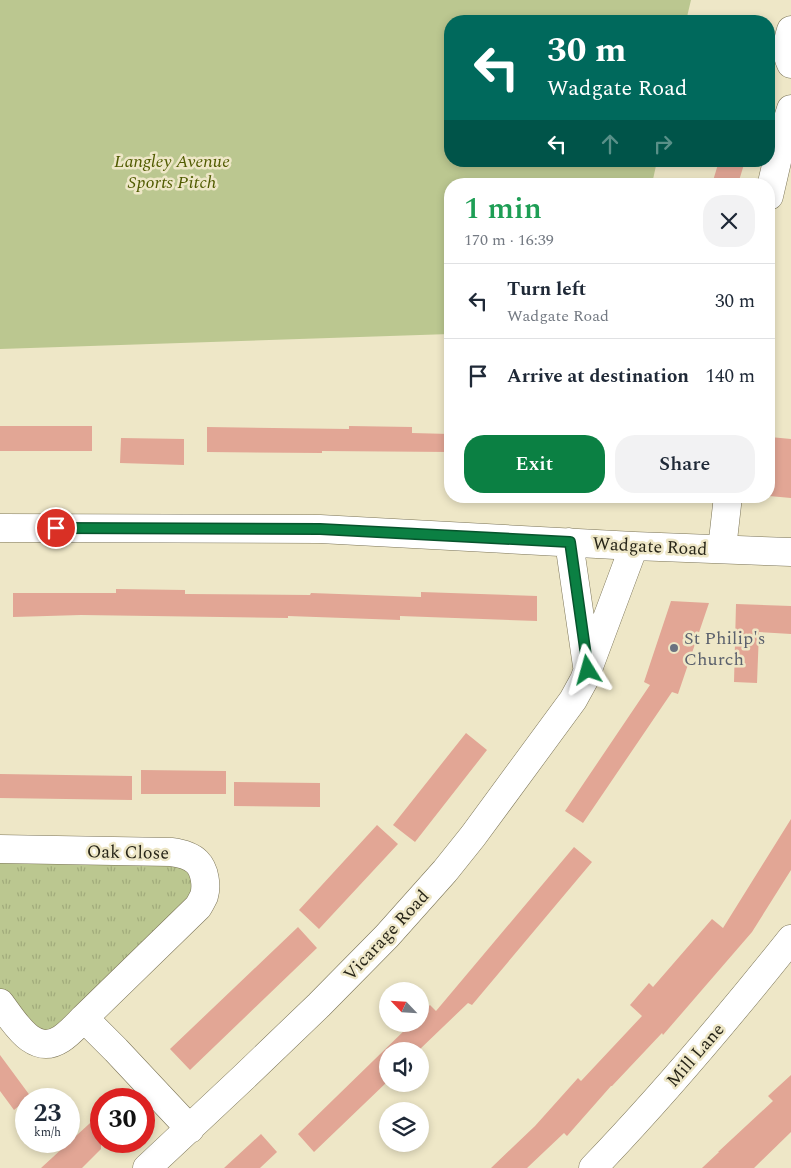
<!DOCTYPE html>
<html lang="en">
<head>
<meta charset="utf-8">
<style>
  :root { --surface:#fff; --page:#f2f2f3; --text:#1f2937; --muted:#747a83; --line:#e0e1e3; --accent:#0b8043 }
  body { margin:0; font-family:Spectral,serif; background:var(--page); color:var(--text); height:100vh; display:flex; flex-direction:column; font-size:19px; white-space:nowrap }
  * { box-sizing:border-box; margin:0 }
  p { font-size:16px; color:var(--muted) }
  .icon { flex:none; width:28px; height:28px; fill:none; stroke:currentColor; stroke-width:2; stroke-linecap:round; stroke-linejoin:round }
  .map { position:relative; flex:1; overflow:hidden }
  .drawer { position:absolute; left:444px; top:178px; width:331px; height:325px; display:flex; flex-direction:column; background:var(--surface); border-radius:20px; box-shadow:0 2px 8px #0003 }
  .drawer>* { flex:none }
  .guide { position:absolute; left:444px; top:15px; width:331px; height:152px; border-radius:20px; box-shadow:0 2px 8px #0003; background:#00695c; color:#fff; overflow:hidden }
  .needle { width:32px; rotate:295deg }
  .controls { position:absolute; left:379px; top:982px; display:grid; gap:10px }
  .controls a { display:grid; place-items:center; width:50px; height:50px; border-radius:50%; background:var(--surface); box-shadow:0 2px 8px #0003; font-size:25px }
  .speed { position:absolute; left:15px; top:1088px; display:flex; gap:10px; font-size:25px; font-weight:700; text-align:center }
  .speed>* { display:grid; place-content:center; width:65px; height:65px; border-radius:50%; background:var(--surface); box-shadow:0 2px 8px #0003; line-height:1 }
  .speed small { font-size:12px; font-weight:400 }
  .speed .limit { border:8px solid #d22; background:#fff; color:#111 }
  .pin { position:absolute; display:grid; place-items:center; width:42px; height:42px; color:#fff; margin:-21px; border:2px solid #fff; border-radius:50%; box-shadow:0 1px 5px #0007 }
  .me { position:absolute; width:55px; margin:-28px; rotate:352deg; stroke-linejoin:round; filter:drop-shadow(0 0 4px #0008) }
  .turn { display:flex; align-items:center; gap:18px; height:105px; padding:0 20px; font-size:22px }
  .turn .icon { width:65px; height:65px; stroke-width:2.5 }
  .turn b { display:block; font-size:35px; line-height:42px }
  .lanes { display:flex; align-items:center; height:48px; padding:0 20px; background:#0003; justify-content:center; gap:25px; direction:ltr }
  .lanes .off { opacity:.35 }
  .round { display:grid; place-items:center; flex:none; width:52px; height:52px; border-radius:20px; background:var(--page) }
  .summary { display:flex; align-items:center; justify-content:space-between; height:85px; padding:0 20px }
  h1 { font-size:30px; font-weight:600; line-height:38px; color:#1e9e55 }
  .primary-button { display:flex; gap:10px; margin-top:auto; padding:10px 20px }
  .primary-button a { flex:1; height:58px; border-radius:20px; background:var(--accent); color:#fff; font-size:20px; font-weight:600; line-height:58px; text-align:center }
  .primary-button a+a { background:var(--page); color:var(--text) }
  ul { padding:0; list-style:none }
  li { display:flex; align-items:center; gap:15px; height:75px; padding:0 20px; border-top:1px solid var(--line) }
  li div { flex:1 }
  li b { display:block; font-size:19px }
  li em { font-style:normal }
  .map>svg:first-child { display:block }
  .grass { fill:url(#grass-tufts) }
  .green { fill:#bbc790 }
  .building { fill:#e2a695 }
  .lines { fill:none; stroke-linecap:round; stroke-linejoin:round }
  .street-casing { stroke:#7b7457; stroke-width:29 }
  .secondary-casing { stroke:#7b7457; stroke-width:29 }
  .street { stroke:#fff; stroke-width:28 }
  .secondary { stroke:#fff; stroke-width:28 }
  .route-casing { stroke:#07532c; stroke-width:12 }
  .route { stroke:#0b8043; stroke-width:9 }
  .worship-dot { fill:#6b7280; stroke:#eee7c7; stroke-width:2 }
  .labels { text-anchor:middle; stroke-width:5; stroke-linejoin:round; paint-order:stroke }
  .park-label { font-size:18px; font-style:italic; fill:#505b00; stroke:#eee7c7 }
  .street-label { font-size:18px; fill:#272518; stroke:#eee7c7 }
  .worship-label { font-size:18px; fill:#5b616d; stroke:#eee7c7; text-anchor:start }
</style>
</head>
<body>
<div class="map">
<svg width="791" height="1168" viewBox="0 0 791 1168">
  <defs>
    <pattern id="grass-tufts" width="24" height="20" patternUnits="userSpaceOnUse" patternTransform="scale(1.25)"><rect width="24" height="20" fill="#bbc790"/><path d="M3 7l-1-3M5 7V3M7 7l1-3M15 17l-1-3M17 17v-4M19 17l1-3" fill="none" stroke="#a1ab7b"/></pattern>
  </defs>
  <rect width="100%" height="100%" fill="#eee7c7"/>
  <path class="grass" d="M 0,857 L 182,862 L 198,888 L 61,1031 L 41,1035 L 0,990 Z"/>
  <path class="green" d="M 0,0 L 691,0 L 686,21 L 450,21 L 450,161 L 657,161 L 652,184 L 450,184 L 450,334 L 0,349 Z"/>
  <path class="building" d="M 719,161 L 745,161 L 738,184 L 712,184 Z
    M 0,426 L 92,426 L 92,451 L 0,451 Z
    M 349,426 L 412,427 L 412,433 L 450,434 L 450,452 L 322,451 L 322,453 L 207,452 L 207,427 L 349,429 Z
    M 770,437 L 791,439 L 791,498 L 769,496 L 769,452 Z
    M 121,438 L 184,439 L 184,465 L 120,463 Z
    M 116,589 L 185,590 L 185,594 L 310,595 L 311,593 L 421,597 L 421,592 L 537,596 L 537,621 L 400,616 L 400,620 L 288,616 L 288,618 L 81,615 L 13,617 L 13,593 L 116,593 Z
    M 671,601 L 709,603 L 678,694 L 672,692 L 583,823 L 565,811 L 650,685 L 644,682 Z
    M 736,604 L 791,606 L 791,634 L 759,632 L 757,683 L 734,682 Z
    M 466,733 L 487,750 L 415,842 L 393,825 Z
    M 141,770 L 226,771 L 226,794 L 141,794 Z
    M 0,774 L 132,776 L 132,800 L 0,798 Z
    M 234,782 L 320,783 L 320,807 L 234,806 Z
    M 791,819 L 791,870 L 752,932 L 663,1035 L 662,1033 L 612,1086 L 611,1086 L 567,1136 L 564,1133 L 527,1168 L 491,1168 L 535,1126 L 578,1078 L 581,1081 L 642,1016 L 630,1005 L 649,983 L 653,987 L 712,919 L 723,928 Z
    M 377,825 L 398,844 L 319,929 L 299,910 Z
    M 574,847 L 592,862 L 472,1005 L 468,1003 L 418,1051 L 388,1051 L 388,1081 L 314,1152 L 298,1134 L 411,1024 L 420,1024 L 420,1015 L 430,1005 L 436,1011 Z
    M 298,927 L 317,948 L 190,1070 L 170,1049 Z
    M 0,1055 L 31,1097 L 26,1099 L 26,1100 L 14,1110 L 0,1091 Z
    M 791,1075 L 791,1132 L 754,1168 L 702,1168 L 719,1152 L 718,1152 L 773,1101 L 768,1096 Z
    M 101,1113 L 101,1149 L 82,1168 L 41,1168 Z
    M 261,1134 L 277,1152 L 260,1168 L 224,1168 Z"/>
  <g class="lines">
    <g class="street-casing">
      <path id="street" d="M 791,30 C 787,43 785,52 791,64
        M 769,196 L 784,131 L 791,109
        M 0,528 L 320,529 L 634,546 L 791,552
        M 569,542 L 587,666
        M 722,549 L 728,496
        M 0,849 L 171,852 C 179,853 191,856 197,862 C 205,870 207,886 204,896 C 202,900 200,904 198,907 L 84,1018
        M 0,1003 C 14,1021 33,1057 61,1039 C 69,1034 77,1025 84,1018 L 116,1050 L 190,1129
        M 147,1168 L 244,1077 L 319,1005 L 387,936 L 445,871 L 473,836 L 573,700 L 584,680 L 634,546"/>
    </g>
    <g class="secondary-casing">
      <path id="secondary" d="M 593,1168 C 663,1095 728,1018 791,939"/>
    </g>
    <use href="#street" class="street"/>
    <use href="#secondary" class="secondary"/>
  </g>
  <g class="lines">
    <g class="route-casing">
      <path id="route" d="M 56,528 L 320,529 L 570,542 L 588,670"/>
    </g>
    <use href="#route" class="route"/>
  </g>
  <circle class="worship-dot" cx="674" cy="648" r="5"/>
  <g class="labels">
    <g class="park-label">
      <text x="172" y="167">Langley Avenue<tspan x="172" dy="21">Sports Pitch</tspan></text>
    </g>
    <g class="street-label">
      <text transform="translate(650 546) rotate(3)" y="6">Wadgate Road</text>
      <text transform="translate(128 852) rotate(1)" y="6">Oak Close</text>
      <text transform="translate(386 935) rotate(-47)" y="6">Vicarage Road</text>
      <text transform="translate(695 1055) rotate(-49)" y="6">Mill Lane</text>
    </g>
    <g class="worship-label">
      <text x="684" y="644">St Philip's<tspan x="684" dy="21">Church</tspan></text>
    </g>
  </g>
</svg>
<div class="controls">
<a><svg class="needle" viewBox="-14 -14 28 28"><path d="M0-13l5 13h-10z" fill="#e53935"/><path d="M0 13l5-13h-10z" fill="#747a83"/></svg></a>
<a><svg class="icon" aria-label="sound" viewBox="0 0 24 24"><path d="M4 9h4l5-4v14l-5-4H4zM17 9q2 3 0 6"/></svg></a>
<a><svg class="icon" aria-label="layers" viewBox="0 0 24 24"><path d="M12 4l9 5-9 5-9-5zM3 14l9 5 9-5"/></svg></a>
</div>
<div class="speed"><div>23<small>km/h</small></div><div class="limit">30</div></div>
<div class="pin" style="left:56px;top:528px;background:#d93025"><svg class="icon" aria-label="arrive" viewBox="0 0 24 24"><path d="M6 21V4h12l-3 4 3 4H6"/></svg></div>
<svg class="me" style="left:588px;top:670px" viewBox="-20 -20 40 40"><path d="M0-17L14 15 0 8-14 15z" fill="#0b8043" stroke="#fff" stroke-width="4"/></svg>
<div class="guide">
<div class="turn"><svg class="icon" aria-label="left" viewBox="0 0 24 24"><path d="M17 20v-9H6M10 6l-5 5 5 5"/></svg><div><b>30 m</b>Wadgate Road</div></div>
<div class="lanes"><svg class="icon" aria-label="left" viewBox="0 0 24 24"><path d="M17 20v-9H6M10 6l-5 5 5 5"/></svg><svg class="icon off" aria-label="ahead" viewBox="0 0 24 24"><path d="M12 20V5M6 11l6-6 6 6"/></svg><svg class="icon off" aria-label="right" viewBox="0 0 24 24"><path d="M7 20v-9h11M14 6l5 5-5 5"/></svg></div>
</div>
<section class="drawer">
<div class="summary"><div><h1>1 min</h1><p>170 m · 16:39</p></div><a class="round"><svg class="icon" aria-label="close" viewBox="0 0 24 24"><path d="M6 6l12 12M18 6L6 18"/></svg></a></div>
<ul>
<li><svg class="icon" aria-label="left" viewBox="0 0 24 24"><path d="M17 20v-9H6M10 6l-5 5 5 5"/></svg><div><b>Turn left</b><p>Wadgate Road</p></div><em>30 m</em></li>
<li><svg class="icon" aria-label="arrive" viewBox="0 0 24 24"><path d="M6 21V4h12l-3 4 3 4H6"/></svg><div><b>Arrive at destination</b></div><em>140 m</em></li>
</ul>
<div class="primary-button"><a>Exit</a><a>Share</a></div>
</section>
</div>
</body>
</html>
